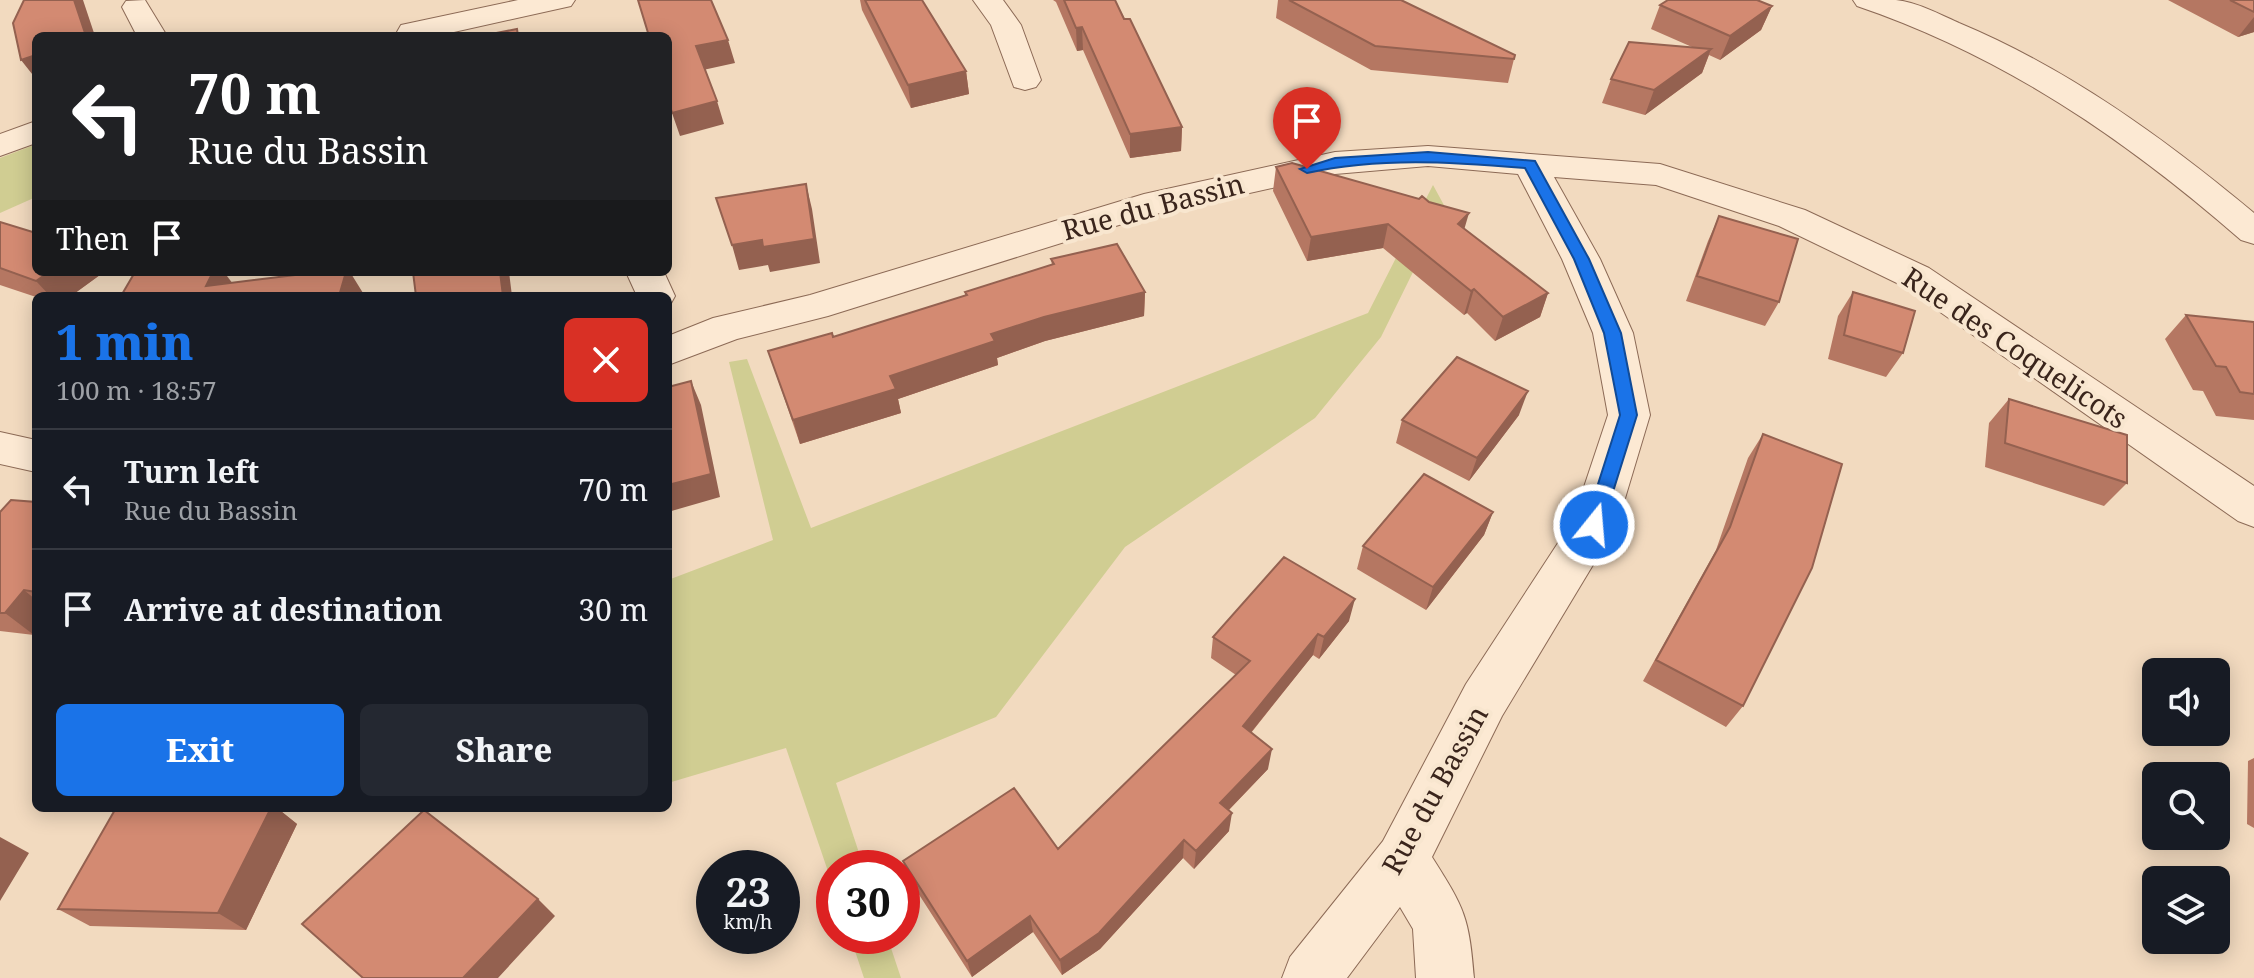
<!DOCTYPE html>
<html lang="en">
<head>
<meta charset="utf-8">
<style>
  :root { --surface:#171b24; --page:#242831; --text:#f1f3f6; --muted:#9ea1a6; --line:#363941; --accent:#1a73e8 }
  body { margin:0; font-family:"Noto Serif",serif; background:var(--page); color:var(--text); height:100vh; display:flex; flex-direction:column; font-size:30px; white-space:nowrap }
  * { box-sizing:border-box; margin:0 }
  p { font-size:26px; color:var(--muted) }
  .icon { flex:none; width:44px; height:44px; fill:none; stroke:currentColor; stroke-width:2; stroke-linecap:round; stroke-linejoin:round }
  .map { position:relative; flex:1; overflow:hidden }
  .side { position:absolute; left:32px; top:292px; width:640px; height:520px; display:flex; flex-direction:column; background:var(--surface); border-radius:12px; box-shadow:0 4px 20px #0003 }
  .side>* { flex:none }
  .hud { position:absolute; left:32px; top:32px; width:640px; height:244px; border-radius:12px; box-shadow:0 4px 20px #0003; background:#202124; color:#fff; overflow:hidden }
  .controls { position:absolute; left:2142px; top:658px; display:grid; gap:16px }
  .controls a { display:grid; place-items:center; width:88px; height:88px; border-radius:12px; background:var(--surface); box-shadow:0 4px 20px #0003; font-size:40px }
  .speed { position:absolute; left:696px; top:850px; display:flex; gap:16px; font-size:40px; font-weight:700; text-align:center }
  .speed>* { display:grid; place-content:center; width:104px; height:104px; border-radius:50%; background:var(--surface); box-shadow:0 4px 20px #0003; line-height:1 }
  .speed small { font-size:20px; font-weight:400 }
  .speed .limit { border:12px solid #d22; background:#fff; color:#111 }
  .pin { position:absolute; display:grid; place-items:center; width:68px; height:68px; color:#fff; margin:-82px -34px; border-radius:50% 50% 50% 0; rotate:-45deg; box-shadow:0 0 8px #0007 }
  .pin .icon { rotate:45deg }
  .me { position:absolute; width:88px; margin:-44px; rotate:17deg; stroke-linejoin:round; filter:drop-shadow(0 0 6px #0008) }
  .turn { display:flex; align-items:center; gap:28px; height:168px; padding:0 24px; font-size:36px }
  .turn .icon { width:104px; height:104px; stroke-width:2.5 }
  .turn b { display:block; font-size:56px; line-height:68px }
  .then { display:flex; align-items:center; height:76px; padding:0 24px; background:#0003; gap:16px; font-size:30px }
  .round { display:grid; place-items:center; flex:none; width:84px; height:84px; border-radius:12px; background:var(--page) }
  .headline { display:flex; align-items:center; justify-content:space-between; height:136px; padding:0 24px }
  h1 { font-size:48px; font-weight:800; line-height:60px; color:var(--accent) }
  .action { display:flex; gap:16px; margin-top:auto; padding:16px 24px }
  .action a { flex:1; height:92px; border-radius:12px; background:var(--accent); color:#fff; font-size:32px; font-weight:800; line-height:92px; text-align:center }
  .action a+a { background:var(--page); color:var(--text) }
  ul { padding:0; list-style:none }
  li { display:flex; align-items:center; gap:24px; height:120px; padding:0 24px; border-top:2px solid var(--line) }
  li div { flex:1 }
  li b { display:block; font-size:30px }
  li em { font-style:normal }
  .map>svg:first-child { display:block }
  .green { fill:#d0cd92 }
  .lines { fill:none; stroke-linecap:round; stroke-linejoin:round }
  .street-casing { stroke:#8c6a56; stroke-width:2 }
  .street { fill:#fce9d3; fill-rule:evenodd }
  .wall { fill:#b57762 }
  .shaded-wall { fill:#946150 }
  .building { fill:#d38a72; stroke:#946150; stroke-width:2 }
  .route { fill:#1a73e8; stroke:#114b97; stroke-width:2 }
  .labels { text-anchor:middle; stroke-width:8; stroke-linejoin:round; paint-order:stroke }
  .street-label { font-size:28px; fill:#3a251c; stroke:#f8e6cf }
</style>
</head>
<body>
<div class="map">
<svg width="2254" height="978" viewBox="0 0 2254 978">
  <rect width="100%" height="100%" fill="#f2dabf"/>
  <path class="green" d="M 34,145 L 36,197 L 0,213 L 0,158 Z
    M 1433,185 L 1445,207 L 1381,337 L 1315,418 L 1125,547 L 996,717 L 836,783 L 864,868 L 834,868 L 834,889 L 786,748 L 668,783 L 668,580 L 773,540 L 729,362 L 747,359 L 811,528 L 1368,313 Z
    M 850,936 L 887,936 L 901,978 L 864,978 Z"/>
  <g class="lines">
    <g class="street-casing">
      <path id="street" d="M 145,0 L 167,36 L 137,36 L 122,7 L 126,1 Z
        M 518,0 L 575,0 L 571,6 L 436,36 L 399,36 L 397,32 L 401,25 Z
        M 973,0 L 1003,0 L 1021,25 L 1041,80 L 1036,87 L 1025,90 L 1014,87 L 991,25 Z
        M 1853,0 C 1867,0 1882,0 1896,0 C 1917,2 1939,14 1959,23 C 2067,68 2164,138 2254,213 L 2254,244 L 2241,240 C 2125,139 2004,56 1857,6 Z
        M 36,121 L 36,143 L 0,156 L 0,134 Z
        M 1428,146 L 1660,164 L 1805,210 L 1929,268 L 2254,486 L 2254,527 L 2238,521 L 1903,286 L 1779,226 L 1656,185 L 1554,177 L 1600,259 L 1633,333 L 1650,415 L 1617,525 L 1502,716 L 1432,857 C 1465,909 1469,917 1474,978 L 1416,978 L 1413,929 L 1400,907 L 1347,978 L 1282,978 L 1290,957 L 1383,841 L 1466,684 L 1573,520 L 1608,415 L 1593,333 L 1562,259 L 1518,174 L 1428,166 L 1335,174 L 1151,215 L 828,316 L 737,339 L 668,365 L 668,336 L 713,318 L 810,295 L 1144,194 L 1335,152 Z
        M 626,272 L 664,272 L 675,296 L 670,305 L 668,296 L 637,296 Z
        M 0,432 L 36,440 L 36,472 L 0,464 Z"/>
    </g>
    <use href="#street" class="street"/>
  </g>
  <path class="wall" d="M 860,0 L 922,0 L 966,71 L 969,94 L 911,108 L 862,10 Z
    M 1053,0 L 1115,0 L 1182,127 L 1181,151 L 1130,158 L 1083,50 L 1077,51 L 1056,2 Z
    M 1278,0 L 1401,0 L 1515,55 L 1508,83 L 1371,70 L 1276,18 Z
    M 2168,0 L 2254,0 L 2254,32 L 2238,37 Z
    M 1660,5 L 1772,6 L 1761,30 L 1720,60 L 1709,55 L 1702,73 L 1645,115 L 1602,103 L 1611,79 L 1692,47 L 1651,29 Z
    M 1276,167 L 1464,229 L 1548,293 L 1540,317 L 1495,341 L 1467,313 L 1464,315 L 1383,248 L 1307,261 L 1273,191 Z
    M 1719,216 L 1779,302 L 1765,326 L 1686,301 L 1708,241 Z
    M 0,222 L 36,272 L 104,272 L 71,296 L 36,296 L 36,297 L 0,285 Z
    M 1051,259 L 1145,292 L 1144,316 L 1045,341 L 997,358 L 998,365 L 898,399 L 901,413 L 800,444 L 768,351 L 833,337 L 965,296 L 965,292 L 1052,265 Z
    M 1853,292 L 1903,353 L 1886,377 L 1828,359 L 1838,316 Z
    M 2186,315 L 2254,322 L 2254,420 L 2216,416 L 2203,391 L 2193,390 L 2165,339 Z
    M 2009,399 L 2127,483 L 2104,506 L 1985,467 L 1989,423 Z
    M 1519,415 L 1469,481 L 1396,443 L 1402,420 Z
    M 1763,434 L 1743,706 L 1726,727 L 1643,681 L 1716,550 L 1748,458 Z
    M 36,502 L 36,632 L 34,635 L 0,631 L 0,512 Z
    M 1493,512 L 1484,535 L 1426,610 L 1357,569 L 1363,546 Z
    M 1349,621 L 1319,659 L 1313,655 L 1251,733 L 1268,769 L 1229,810 L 1229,831 L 1194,869 L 1183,858 L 1100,949 L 1062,975 L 1033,932 L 972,977 L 909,879 L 903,861 L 1058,849 L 1236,675 L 1211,658 L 1213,637 Z
    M 2254,758 L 2254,828 L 2247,824 L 2248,761 Z
    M 116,808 L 277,808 L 297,824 L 246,930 L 90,926 L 58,909 Z"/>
  <path class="shaded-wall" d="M 74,0 L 83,0 L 95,36 L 86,36 Z
    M 1772,6 L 1761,30 L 1720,60 L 1730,36 Z
    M 2254,17 L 2254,32 L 2238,37 Z
    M 1082,27 L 1083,50 L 1077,51 L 1076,28 Z
    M 728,40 L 735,63 L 703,70 L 696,46 Z
    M 1711,49 L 1702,73 L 1645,115 L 1654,90 Z
    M 36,55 L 36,79 L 21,60 Z
    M 966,71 L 969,94 L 911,108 L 908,85 Z
    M 717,101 L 724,124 L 680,136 L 672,113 Z
    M 1182,127 L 1181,151 L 1130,158 L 1130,134 Z
    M 806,184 L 812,209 L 820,263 L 770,272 L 768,265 L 739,270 L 732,245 Z
    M 1469,213 L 1462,237 L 1458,224 Z
    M 1388,224 L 1383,248 L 1307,261 L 1311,237 Z
    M 49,272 L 104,272 L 71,296 L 50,296 L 36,281 Z
    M 213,272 L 224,272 L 236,288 L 206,286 Z
    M 346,272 L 350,272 L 363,293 L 362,296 L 339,296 Z
    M 500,272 L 509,272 L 512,296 L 503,296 Z
    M 1474,289 L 1467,313 L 1464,315 L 1471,291 Z
    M 1145,292 L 1144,316 L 1045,341 L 997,358 L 998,365 L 898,399 L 901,413 L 800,444 L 793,420 L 890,376 L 991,334 L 1044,317 Z
    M 1548,293 L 1540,317 L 1495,341 L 1503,317 Z
    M 691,381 L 701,405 L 720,497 L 668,512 L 668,485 Z
    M 1528,391 L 1519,415 L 1469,481 L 1477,458 Z
    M 1493,512 L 1484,535 L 1426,610 L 1433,587 Z
    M 24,590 L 36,600 L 36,632 L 34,635 L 5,613 Z
    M 1355,599 L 1349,621 L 1319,659 L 1324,637 Z
    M 1318,634 L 1313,655 L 1240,746 L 1243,726 Z
    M 1272,749 L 1268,769 L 1218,821 L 1220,803 Z
    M 271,808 L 277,808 L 297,824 L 246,930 L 218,913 Z
    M 1232,813 L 1229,831 L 1194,869 L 1196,851 Z
    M 0,837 L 29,853 L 0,901 Z
    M 1184,840 L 1183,858 L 1100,949 L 1062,975 L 1060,960 Z
    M 538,899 L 555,916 L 498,978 L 463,978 Z
    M 1030,916 L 1033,932 L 972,977 L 967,961 Z"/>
  <path class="building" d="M 24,0 L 74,0 L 86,36 L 36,36 L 36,55 L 21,60 L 13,23 Z
    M 638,0 L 711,0 L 728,40 L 696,46 L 717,101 L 672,113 L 668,99 L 668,36 L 649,36 Z
    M 865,0 L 922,0 L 966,71 L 908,85 Z
    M 1064,0 L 1115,0 L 1124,19 L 1130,19 L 1182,127 L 1130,134 L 1082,27 L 1076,28 Z
    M 1289,0 L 1401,0 L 1515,55 L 1514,59 L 1375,46 Z
    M 1668,0 L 1757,0 L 1772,6 L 1730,36 L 1660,5 Z
    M 2230,0 L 2254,0 L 2254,12 Z
    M 517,29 L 518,36 L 481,36 Z
    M 1629,42 L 1711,49 L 1654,90 L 1611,79 Z
    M 1292,163 L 1419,199 L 1422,196 L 1429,202 L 1469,213 L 1458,224 L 1548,293 L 1503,317 L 1474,289 L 1471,291 L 1388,224 L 1311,237 L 1276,167 Z
    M 806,184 L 814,239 L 763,247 L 762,240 L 732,245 L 716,198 Z
    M 1719,216 L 1798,239 L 1779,302 L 1697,276 Z
    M 0,222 L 36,233 L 36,272 L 49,272 L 36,281 L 0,268 Z
    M 1117,244 L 1145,292 L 1044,317 L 991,334 L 995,341 L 890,376 L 896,389 L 793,420 L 768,351 L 832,333 L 833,337 L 967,295 L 965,292 L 1054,264 L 1051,259 Z
    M 135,272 L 213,272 L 206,286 L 320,272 L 346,272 L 339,296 L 121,296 Z
    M 413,272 L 500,272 L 503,296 L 416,296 Z
    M 1853,292 L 1915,311 L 1903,353 L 1844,335 Z
    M 2186,315 L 2254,322 L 2254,394 L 2240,392 L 2226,367 L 2216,366 Z
    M 1457,357 L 1528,391 L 1477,458 L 1402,420 Z
    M 691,381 L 711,474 L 668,485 L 668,387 Z
    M 2009,399 L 2127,435 L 2127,483 L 2005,443 Z
    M 1763,434 L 1842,464 L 1812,568 L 1743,706 L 1656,660 L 1730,527 Z
    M 1424,474 L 1493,512 L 1433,587 L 1363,546 Z
    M 11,500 L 36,502 L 36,592 L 24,590 L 5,613 L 0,613 L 0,512 Z
    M 1284,557 L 1355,599 L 1324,637 L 1318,634 L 1243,726 L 1272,749 L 1220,803 L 1232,813 L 1196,851 L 1184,840 L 1099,933 L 1060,960 L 1030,916 L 967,961 L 903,861 L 1014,788 L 1058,849 L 1250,661 L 1213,637 Z
    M 116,808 L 271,808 L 218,913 L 58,909 Z
    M 424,810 L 538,899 L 463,978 L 363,978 L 302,924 Z"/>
  <path class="route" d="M 1428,152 L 1535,161 L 1589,259 L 1621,333 L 1637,415 L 1601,530 L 1594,532 L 1585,525 L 1620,415 L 1604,333 L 1574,259 L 1525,168 C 1452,162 1379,157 1307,173 L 1300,169 L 1335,158 Z"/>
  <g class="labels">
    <g class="street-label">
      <text transform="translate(1153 207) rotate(-15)" y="10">Rue du Bassin</text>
      <text transform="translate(2015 348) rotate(34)" y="10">Rue des Coquelicots</text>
      <text transform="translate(1435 790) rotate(-61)" y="10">Rue du Bassin</text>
    </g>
  </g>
</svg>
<div class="controls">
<a><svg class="icon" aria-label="sound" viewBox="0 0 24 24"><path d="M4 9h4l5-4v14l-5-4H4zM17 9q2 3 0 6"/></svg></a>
<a><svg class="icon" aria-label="search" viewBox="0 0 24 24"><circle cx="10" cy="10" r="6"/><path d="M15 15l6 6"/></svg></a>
<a><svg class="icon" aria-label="layers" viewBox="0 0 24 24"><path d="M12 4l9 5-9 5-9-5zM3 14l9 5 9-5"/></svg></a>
</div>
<div class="speed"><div>23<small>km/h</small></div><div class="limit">30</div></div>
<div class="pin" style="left:1307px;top:169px;background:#d93025"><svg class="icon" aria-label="arrive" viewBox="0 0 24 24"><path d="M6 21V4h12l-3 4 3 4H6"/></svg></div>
<svg class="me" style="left:1594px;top:525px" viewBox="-20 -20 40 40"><circle r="17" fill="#1a73e8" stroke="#fff" stroke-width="3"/><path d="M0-11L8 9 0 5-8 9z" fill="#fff"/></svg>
<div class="hud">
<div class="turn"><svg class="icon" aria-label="left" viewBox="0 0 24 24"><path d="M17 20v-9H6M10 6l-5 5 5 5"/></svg><div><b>70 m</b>Rue du Bassin</div></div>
<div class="then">Then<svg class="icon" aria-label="arrive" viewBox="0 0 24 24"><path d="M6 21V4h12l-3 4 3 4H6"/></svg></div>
</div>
<section class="side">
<div class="headline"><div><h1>1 min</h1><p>100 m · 18:57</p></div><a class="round" style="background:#d93025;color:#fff"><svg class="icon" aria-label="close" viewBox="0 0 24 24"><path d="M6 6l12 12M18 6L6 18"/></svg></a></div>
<ul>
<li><svg class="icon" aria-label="left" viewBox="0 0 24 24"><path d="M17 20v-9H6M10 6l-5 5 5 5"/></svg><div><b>Turn left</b><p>Rue du Bassin</p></div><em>70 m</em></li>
<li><svg class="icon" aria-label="arrive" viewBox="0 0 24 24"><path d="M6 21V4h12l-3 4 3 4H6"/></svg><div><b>Arrive at destination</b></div><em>30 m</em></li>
</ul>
<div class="action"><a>Exit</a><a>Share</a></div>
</section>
</div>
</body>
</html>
